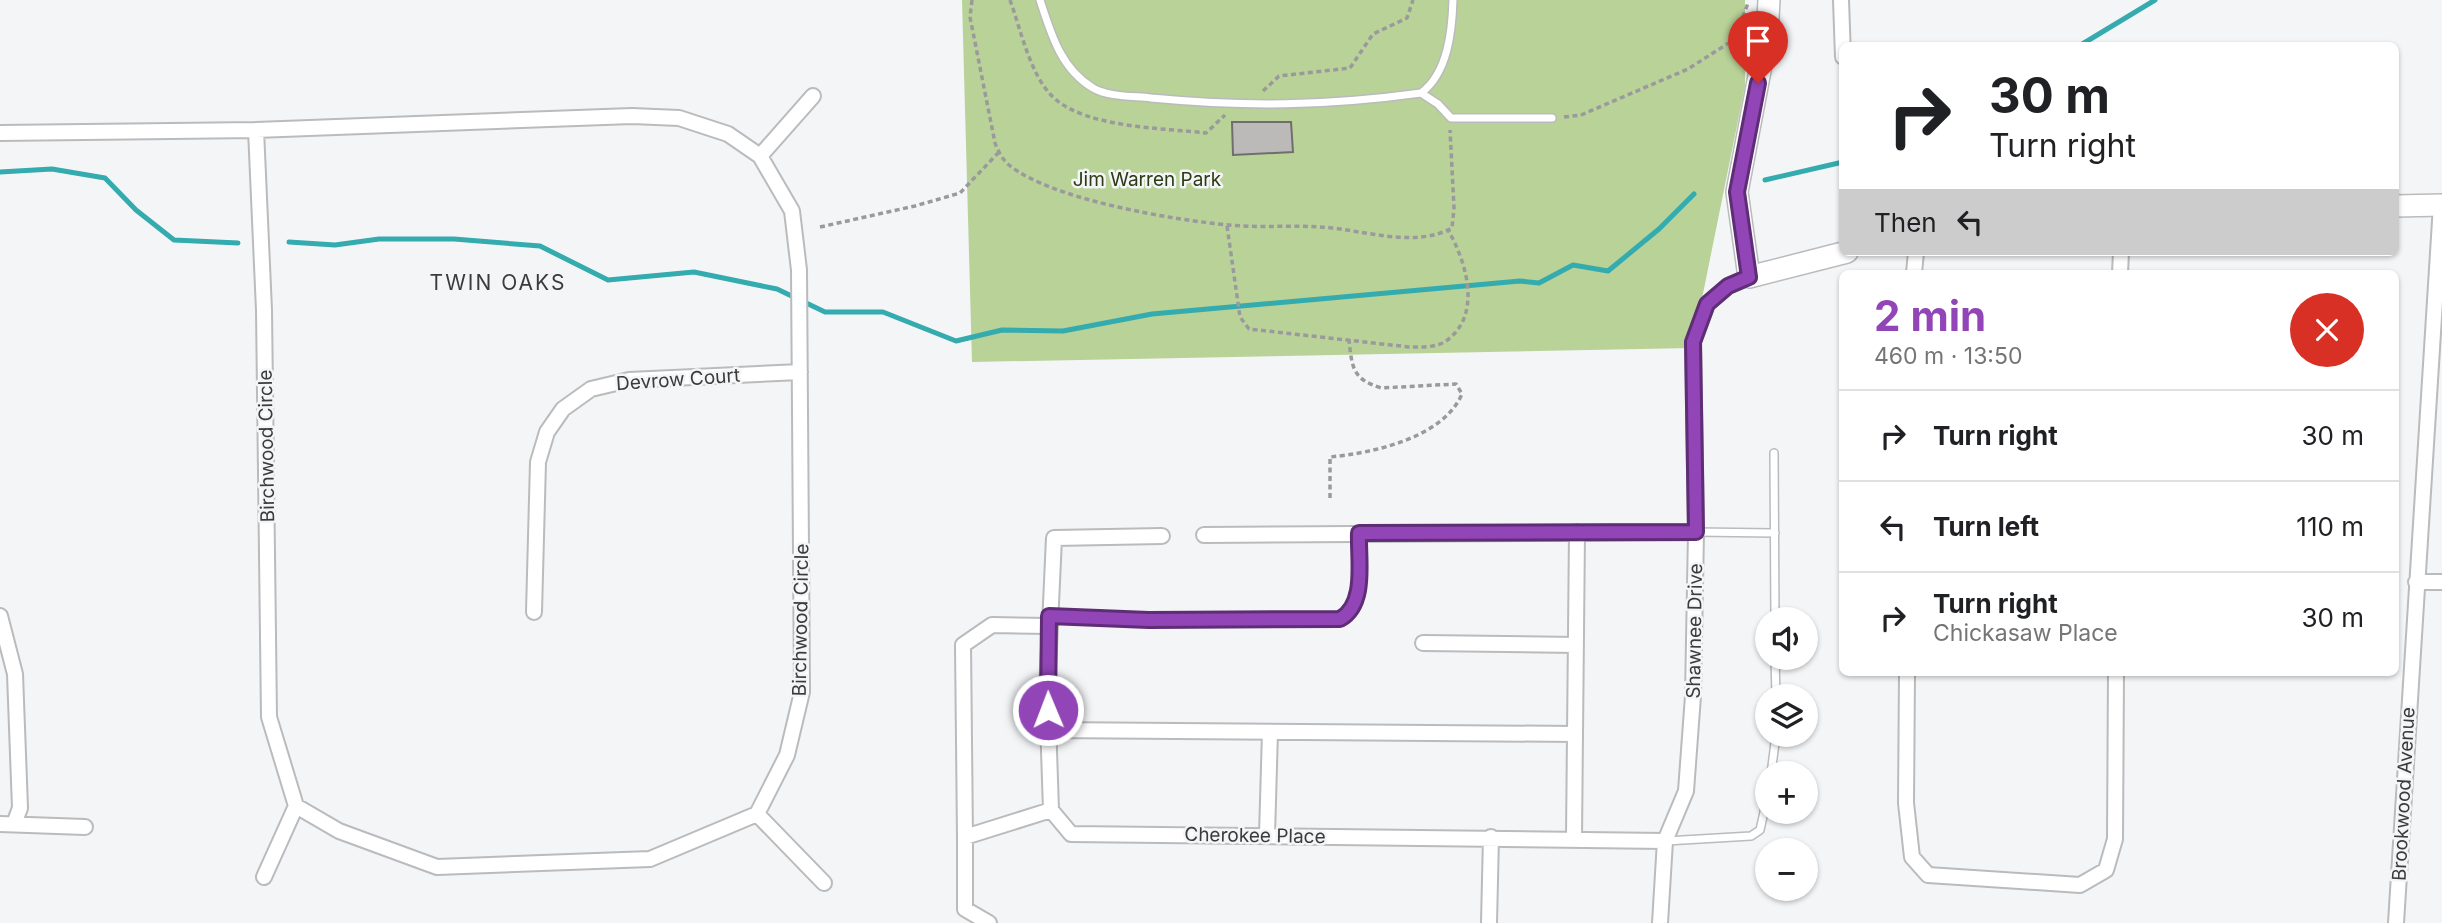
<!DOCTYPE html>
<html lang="en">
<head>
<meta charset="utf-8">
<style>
  :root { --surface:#fff; --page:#f6f6f6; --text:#202124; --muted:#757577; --line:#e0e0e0; --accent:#9145b6 }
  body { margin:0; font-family:Inter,sans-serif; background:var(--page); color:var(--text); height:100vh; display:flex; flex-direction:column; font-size:26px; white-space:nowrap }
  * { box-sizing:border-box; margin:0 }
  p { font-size:23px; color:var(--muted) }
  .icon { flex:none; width:38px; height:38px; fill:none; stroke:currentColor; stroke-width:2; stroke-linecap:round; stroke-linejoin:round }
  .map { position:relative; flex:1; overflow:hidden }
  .sheet { position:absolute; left:1839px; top:270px; width:560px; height:406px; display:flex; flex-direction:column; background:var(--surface); border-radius:10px; box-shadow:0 2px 5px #0004 }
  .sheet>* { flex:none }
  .guide { position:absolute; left:1839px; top:42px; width:560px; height:214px; border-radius:10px; box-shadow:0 2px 5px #0004; background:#fff; color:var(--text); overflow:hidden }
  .tools { position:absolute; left:1755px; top:607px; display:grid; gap:14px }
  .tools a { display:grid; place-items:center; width:63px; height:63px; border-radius:50%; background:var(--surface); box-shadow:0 2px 5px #0004; font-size:35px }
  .pin { position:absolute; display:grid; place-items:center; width:60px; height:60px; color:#fff; margin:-72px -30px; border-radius:50% 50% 50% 0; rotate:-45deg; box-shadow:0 0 7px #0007 }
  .pin .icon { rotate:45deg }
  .me { position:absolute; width:77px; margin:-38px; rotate:359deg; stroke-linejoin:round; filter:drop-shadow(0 0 5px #0008) }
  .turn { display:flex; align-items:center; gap:24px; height:147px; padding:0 35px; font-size:32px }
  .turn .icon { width:91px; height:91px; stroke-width:2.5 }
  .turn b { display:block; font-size:49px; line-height:60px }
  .then { display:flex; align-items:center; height:66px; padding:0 35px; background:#0003; gap:14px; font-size:26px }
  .round { display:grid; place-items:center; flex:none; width:74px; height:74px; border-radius:37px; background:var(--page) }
  .headline { display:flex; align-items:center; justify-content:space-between; height:119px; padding:0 35px }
  h1 { font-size:42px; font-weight:700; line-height:52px; color:var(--accent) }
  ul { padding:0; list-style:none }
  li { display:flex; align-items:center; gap:21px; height:91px; padding:0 35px; border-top:2px solid var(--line) }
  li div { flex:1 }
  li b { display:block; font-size:26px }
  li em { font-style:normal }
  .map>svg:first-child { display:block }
  .green { fill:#b8d298 }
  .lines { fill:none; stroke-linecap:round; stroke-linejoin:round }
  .stream { stroke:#34abae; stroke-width:5 }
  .building { fill:#bbbab8; stroke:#706e6d; stroke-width:2 }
  .lane-casing { stroke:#babbbd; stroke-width:10 }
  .street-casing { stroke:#babbbd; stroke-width:18 }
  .secondary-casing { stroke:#babbbd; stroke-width:24 }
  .path { stroke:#9a9a9c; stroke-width:3.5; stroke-dasharray:5 3.5; stroke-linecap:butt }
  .lane { stroke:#fff; stroke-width:7 }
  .street { stroke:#fff; stroke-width:14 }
  .secondary { stroke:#fff; stroke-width:21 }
  .route-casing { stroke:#5e2d76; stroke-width:18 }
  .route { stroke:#9145b6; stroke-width:12 }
  .labels { text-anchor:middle; stroke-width:5; stroke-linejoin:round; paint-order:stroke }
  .park-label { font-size:19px; fill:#2c3b15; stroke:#f4f5f7 }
  .street-label { font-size:19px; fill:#3b3b3c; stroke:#f4f5f7 }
  .neighbourhood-label { font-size:21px; letter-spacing:2px; fill:#3b3b3c; stroke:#f4f5f7 }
</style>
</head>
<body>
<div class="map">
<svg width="2442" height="923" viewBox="0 0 2442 923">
  <rect width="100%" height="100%" fill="#f4f5f7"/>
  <path class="green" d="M 962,0 L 1745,0 L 1745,86 L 1692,348 L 972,362 Z"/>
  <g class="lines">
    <path class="stream" d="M 2079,46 L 2155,0
      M 0,172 L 52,169 L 105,178 L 136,210 L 174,240 L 238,243
      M 1765,180 L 1843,162
      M 289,242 L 335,245 L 379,239 L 454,239 L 540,246 L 608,280 L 694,272 L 777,289 L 825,312 L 883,312 L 956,341 L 1002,330 L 1063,331 L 1152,314 L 1520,281 L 1539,283 L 1573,265 L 1608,271 L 1659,229 L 1694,194"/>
  </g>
  <path class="building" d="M 1232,122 L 1291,122 L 1293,152 L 1233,155 Z"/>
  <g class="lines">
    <g class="lane-casing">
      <path id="lane" d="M 1040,0 C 1051,34 1061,69 1093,88 C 1108,97 1134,96 1151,98 C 1246,107 1326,106 1421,93 C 1448,73 1452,31 1453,0
        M 1421,93 L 1438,104 L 1451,118 L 1552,118
        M 1774,453 L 1775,620
        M 1696,532 L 1775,533
        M 1050,616 L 1149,619 L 1340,619 C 1367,604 1358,561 1359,534
        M 1775,658 L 1776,696
        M 1771,774 L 1776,735
        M 1666,841 L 1751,836 L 1760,830 L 1768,794"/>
    </g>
    <g class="street-casing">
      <path id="street" d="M 1841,0 L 1843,57
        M 0,133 L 256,130 L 632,116 L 679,118 L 728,134 L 760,156 L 792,211 L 799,270 L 802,692 L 787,755 L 757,814 L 650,859 L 437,867 L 339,831 L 296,806 L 269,717 L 264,310 L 256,130
        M 760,156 L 813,96
        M 1914,273 L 1916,252
        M 2120,273 L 2121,252
        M 1204,535 L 1696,532
        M 1162,536 L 1054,538 L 1047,691 L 1051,810 L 1071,834 L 1665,841
        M 2416,582 L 2442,582
        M 534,612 L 538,462 L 547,432 L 563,409 L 591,389 L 629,380 L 800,372
        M 0,616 L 15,674 L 20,808 L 14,824
        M 1423,643 L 1576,645
        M 1907,672 L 1906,803 L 1912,857 L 1928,875 L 2080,885 L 2106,870 L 2115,839 L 2116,672
        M 1049,730 L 1575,734 L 1574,838
        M 1575,734 L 1577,532
        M 757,814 L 824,883
        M 0,824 L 85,827
        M 1267,835 L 1270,732
        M 965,837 L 963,645 L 992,625 L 1049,626
        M 264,877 L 296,806
        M 989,923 L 965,909 L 965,837 L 1051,810
        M 1489,923 L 1491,837
        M 1660,923 L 1665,841 L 1686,791 L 1693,696 L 1696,532 L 1693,342 L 1707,304 L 1728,286 L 1749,277
        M 2396,923 L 2441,205"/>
    </g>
    <g class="secondary-casing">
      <path id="secondary" d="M 1769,0 L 1767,34 L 1737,192 L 1749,277 L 1847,252
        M 2396,206 L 2442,205"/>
    </g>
    <path class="path" d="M 972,0 L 970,17 L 995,143 C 998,151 1002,159 1009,165 C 1052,200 1174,220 1229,225 C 1260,228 1290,225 1320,227 C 1361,229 1414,249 1452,228 L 1454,208 L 1450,130
      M 1010,0 C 1021,30 1030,76 1054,98 C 1087,128 1163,128 1206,133 L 1225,115
      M 1263,91 L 1279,76 L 1350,68 L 1373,34 L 1407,18 L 1413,0
      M 1564,117 L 1581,115 L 1688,69 L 1735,39 L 1748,3
      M 1227,226 L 1240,317 L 1249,329 L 1409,347 C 1420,347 1436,348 1446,341 C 1483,315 1466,261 1448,230
      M 820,227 L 915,206 L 960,193 L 999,152
      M 1330,498 L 1330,457 C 1373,453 1443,438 1462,394 L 1456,384 L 1381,388 C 1352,379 1352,367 1349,340"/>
    <use href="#lane" class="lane"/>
    <use href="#street" class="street"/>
    <use href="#secondary" class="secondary"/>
  </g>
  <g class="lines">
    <g class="route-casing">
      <path id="route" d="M 1048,710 L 1049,616 L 1149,620 L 1340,619 C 1367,604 1358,560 1359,533 L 1696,532 L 1693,342 L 1707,304 L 1728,286 L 1749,277 L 1737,192 L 1758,83"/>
    </g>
    <use href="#route" class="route"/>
  </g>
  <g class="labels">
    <g class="park-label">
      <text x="1147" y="186">Jim Warren Park</text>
    </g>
    <g class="street-label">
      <text transform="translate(678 379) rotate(-4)" y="7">Devrow Court</text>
      <text transform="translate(266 446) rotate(-91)" y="7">Birchwood Circle</text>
      <text transform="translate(800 620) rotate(-89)" y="7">Birchwood Circle</text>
      <text transform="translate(1694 631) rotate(-89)" y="7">Shawnee Drive</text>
      <text transform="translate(2403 794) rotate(-87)" y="7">Brookwood Avenue</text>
      <text transform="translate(1255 835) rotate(1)" y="7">Cherokee Place</text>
    </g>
    <g class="neighbourhood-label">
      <text x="498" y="290">TWIN OAKS</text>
    </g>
  </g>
</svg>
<div class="tools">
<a><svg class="icon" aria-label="sound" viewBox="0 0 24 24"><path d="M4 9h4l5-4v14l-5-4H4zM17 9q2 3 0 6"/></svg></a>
<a><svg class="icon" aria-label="layers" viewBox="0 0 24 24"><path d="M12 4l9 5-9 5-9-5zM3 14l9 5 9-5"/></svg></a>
<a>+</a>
<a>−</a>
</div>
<div class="pin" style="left:1758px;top:83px;background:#d93025"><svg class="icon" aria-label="arrive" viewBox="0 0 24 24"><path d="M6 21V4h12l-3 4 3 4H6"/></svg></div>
<svg class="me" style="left:1048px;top:710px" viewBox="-20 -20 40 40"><circle r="17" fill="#9145b6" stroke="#fff" stroke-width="3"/><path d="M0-11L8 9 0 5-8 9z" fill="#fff"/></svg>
<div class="guide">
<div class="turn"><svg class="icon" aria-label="right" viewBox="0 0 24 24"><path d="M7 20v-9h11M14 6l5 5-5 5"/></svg><div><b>30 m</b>Turn right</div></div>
<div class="then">Then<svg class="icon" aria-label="left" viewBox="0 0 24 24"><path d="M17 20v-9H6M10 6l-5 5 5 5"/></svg></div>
</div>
<section class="sheet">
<div class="headline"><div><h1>2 min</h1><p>460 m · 13:50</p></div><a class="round" style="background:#d93025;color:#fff"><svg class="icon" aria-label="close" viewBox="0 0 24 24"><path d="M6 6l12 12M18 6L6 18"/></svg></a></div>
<ul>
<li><svg class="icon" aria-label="right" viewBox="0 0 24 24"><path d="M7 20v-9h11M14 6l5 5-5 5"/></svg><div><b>Turn right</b></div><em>30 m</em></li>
<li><svg class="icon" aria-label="left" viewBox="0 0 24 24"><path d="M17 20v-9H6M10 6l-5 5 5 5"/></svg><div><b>Turn left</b></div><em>110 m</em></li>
<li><svg class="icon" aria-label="right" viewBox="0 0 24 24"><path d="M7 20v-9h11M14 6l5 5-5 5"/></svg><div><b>Turn right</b><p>Chickasaw Place</p></div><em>30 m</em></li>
</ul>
</section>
</div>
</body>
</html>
